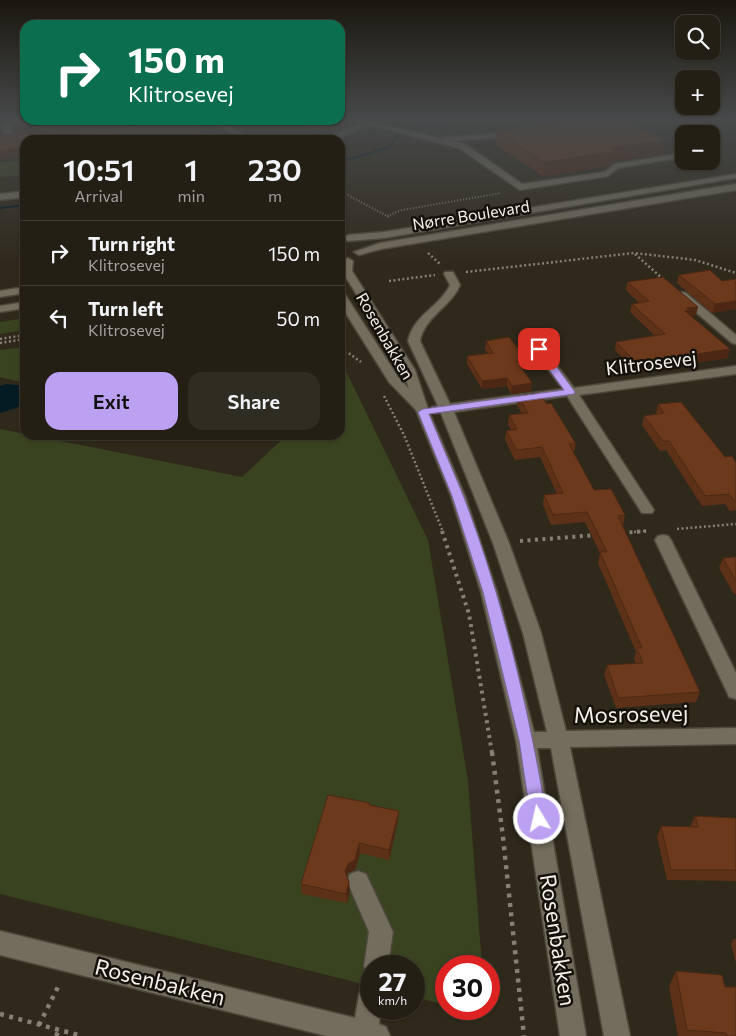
<!DOCTYPE html>
<html lang="en">
<head>
<meta charset="utf-8">
<style>
  :root { --surface:#231f14; --page:#2f2c22; --text:#f1f3f6; --muted:#a3a2a0; --line:#403d34; --accent:#bca0f2 }
  body { margin:0; font-family:Commissioner,sans-serif; background:var(--page); color:var(--text); height:100vh; display:flex; flex-direction:column; font-size:19px; white-space:nowrap }
  * { box-sizing:border-box; margin:0 }
  p { font-size:16px; color:var(--muted) }
  .icon { flex:none; width:28px; height:28px; fill:none; stroke:currentColor; stroke-width:2; stroke-linecap:round; stroke-linejoin:round }
  .map { position:relative; flex:1; overflow:hidden }
  .panel { position:absolute; left:20px; top:135px; width:325px; height:305px; display:flex; flex-direction:column; background:var(--surface); border-radius:15px; box-shadow:0 1px 4px #0004,0 0 0 1px var(--line) }
  .panel>* { flex:none }
  .hud { position:absolute; left:20px; top:20px; width:325px; height:105px; border-radius:15px; box-shadow:0 1px 4px #0004,0 0 0 1px var(--line); background:#0b6e4f; color:#fff; overflow:hidden }
  .buttons { position:absolute; left:675px; top:15px; display:grid; gap:10px }
  .buttons a { display:grid; place-items:center; width:45px; height:45px; border-radius:10px; background:var(--surface); box-shadow:0 1px 4px #0004,0 0 0 1px var(--line); font-size:25px }
  .speed { position:absolute; left:360px; top:955px; display:flex; gap:10px; font-size:25px; font-weight:700; text-align:center }
  .speed>* { display:grid; place-content:center; width:65px; height:65px; border-radius:50%; background:var(--surface); box-shadow:0 1px 4px #0004,0 0 0 1px var(--line); line-height:1 }
  .speed small { font-size:12px; font-weight:400 }
  .speed .limit { border:8px solid #d22; background:#fff; color:#111 }
  .pin { position:absolute; display:grid; place-items:center; width:42px; height:42px; color:#fff; margin:-21px; border-radius:10px; box-shadow:0 2px 8px #0006 }
  .me { position:absolute; width:55px; margin:-28px; rotate:351deg; stroke-linejoin:round; filter:drop-shadow(0 0 4px #0008) }
  .turn { display:flex; align-items:center; gap:18px; height:105px; padding:0 25px; font-size:22px }
  .turn .icon { width:65px; height:65px; stroke-width:2.5 }
  .turn b { display:block; font-size:35px; line-height:42px }
  .eta { display:flex; justify-content:space-evenly; align-items:center; height:85px; text-align:center }
  .eta b { font-size:30px; font-weight:600; line-height:35px }
  .action { display:flex; gap:10px; margin-top:auto; padding:10px 25px }
  .action a { flex:1; height:58px; border-radius:15px; background:var(--accent); color:#111; font-size:20px; font-weight:600; line-height:58px; text-align:center }
  .action a+a { background:var(--page); color:var(--text) }
  ul { padding:0; list-style:none }
  li { display:flex; align-items:center; gap:15px; height:65px; padding:0 25px; border-top:1px solid var(--line) }
  li div { flex:1 }
  li b { display:block; font-size:19px }
  li em { font-style:normal }
  .map>svg:first-child { display:block }
  .green { fill:#3a431f }
  .water { fill:#051b24 }
  .lines { fill:none; stroke-linecap:round; stroke-linejoin:round }
  .stream { fill:#051b24; fill-rule:evenodd }
  .minor-casing { stroke:#4c483b; stroke-width:3 }
  .path-far3 { stroke:#858074; stroke-width:2; stroke-dasharray:1 2; stroke-linecap:butt }
  .path-far2 { stroke:#858074; stroke-width:2.5; stroke-dasharray:2 2.5; stroke-linecap:butt }
  .path-far1 { stroke:#858074; stroke-width:4; stroke-dasharray:3 4.5; stroke-linecap:butt }
  .path { stroke:#858074; stroke-width:4.5; stroke-dasharray:4 5.5; stroke-linecap:butt }
  .minor { fill:#736d5d; fill-rule:evenodd }
  .wall { fill:#5d3118 }
  .shaded-wall { fill:#4c2814 }
  .building { fill:#6c391c; stroke:#4c2814 }
  .route { fill:#bca0f2; stroke:#7a689d }
  .labels { text-anchor:middle; stroke-width:5; stroke-linejoin:round; paint-order:stroke }
  .far-street-label { font-size:16px; fill:#f5f1e8; stroke:#15120c }
  .street-label { font-size:19px; fill:#f5f1e8; stroke:#15120c }
  .near-street-label { font-size:22px; fill:#f5f1e8; stroke:#15120c }
</style>
</head>
<body>
<div class="map">
<svg width="736" height="1036" viewBox="0 0 736 1036">
  <rect width="100%" height="100%" fill="#2f291b"/>
  <path class="green" d="M 25,161 L 25,175 L 0,177 L 0,162 Z
    M 25,318 L 25,330 L 0,334 L 0,322 Z
    M 25,347 L 25,383 L 0,377 L 0,350 Z
    M 340,367 L 345,369 L 428,540 L 468,781 L 482,966 L 446,966 L 446,1005 L 414,997 L 414,966 L 371,966 L 371,986 L 0,894 L 0,429 L 242,477 L 287,435 L 340,435 Z"/>
  <path class="water" d="M 6,384 L 25,386 L 25,402 L 16,408 L 0,413 L 0,386 Z"/>
  <g class="lines">
    <path class="stream" d="M 450,120 L 456,120 C 441,127 409,127 398,138 C 395,140 393,145 391,148 L 355,159 L 340,161 L 340,159 L 354,157 L 389,146 L 394,137 L 399,133 L 414,128 Z
      M 25,204 L 25,206 L 0,209 L 0,207 Z"/>
    <g class="minor-casing">
      <path id="minor" d="M 11,120 L 19,120 L 10,128 L 14,138 L 10,140 L 6,138 L 2,127 Z
        M 211,120 L 219,120 L 252,140 L 243,140 Z
        M 354,120 L 367,120 L 443,139 L 447,137 L 520,132 L 521,134 L 517,136 L 451,141 L 465,144 L 522,184 L 605,172 L 615,164 L 684,153 L 684,157 L 618,168 L 608,176 L 520,190 L 459,148 L 369,125 L 333,140 L 322,140 L 361,123 Z
        M 736,174 L 736,178 L 384,238 L 348,241 L 343,238 L 348,235 L 384,232 Z
        M 736,184 L 736,190 L 381,249 L 359,255 L 354,252 L 380,243 Z
        M 25,191 L 25,197 L 0,200 L 0,194 Z
        M 348,258 L 353,261 L 352,271 L 415,370 L 429,412 L 465,496 L 497,592 L 534,732 L 547,732 L 523,633 L 493,543 L 441,413 L 432,413 L 431,410 L 432,407 L 438,406 L 408,341 C 414,314 440,307 450,285 L 444,274 L 445,272 L 453,272 L 460,285 C 451,307 425,316 420,341 L 450,404 L 563,389 L 533,349 L 539,345 L 543,347 L 574,388 L 736,366 L 736,374 L 579,395 L 654,510 L 652,513 L 642,513 L 567,396 L 454,412 L 509,543 L 541,633 L 566,731 L 736,728 L 736,744 L 570,747 L 630,1036 L 604,1036 L 551,748 L 537,748 L 586,1036 L 560,1036 L 516,740 L 481,592 L 451,496 L 416,410 L 389,382 L 340,304 L 340,292 L 344,293 L 398,377 L 409,389 L 403,370 L 342,271 L 343,261 Z
        M 25,287 L 25,293 L 0,297 L 0,291 Z
        M 682,292 L 686,293 L 736,335 L 736,344 L 732,343 L 678,297 L 677,295 Z
        M 25,302 L 25,308 L 0,312 L 0,306 Z
        M 663,535 L 668,536 L 671,540 L 736,673 L 736,699 L 729,697 L 727,692 L 655,540 L 658,536 Z
        M 358,871 L 366,874 L 393,932 L 388,966 L 371,966 L 371,976 L 368,974 L 364,966 L 369,932 L 347,881 L 350,874 Z
        M 0,931 L 355,1018 L 359,995 L 362,986 L 371,983 L 371,1009 L 381,1009 L 379,1024 L 386,1027 L 390,1036 L 327,1036 L 0,955 Z"/>
    </g>
    <path class="path-far3" d="M 340,191 L 389,217
      M 387,216 L 402,210 L 501,193"/>
    <path class="path-far2" d="M 428,253 L 440,264
      M 635,254 L 664,280
      M 466,272 L 634,253 L 695,260 L 736,273
      M 389,281 L 435,275
      M 0,339 L 25,335
      M 0,343 L 25,339
      M 340,351 L 350,354 L 361,362
      M 384,396 L 404,435 L 443,532
      M 677,529 L 736,524
      M 634,532 L 646,531"/>
    <path class="path-far1" d="M 442,531 L 469,614 L 492,753
      M 622,533 L 646,531
      M 520,541 L 596,535"/>
    <path class="path" d="M 492,752 L 503,837 L 524,1036
      M 0,1014 L 82,1036
      M 39,1025 L 60,983
      M 56,1036 L 59,1030"/>
    <use href="#minor" class="minor"/>
  </g>
  <path class="wall" d="M 283,120 L 354,120 L 354,122 L 329,132 Z
    M 630,123 L 664,140 L 662,154 L 612,161 L 611,164 L 609,166 L 543,176 L 496,145 L 497,131 Z
    M 679,275 L 722,281 L 736,279 L 736,309 L 712,313 L 677,283 Z
    M 627,282 L 696,315 L 691,316 L 730,349 L 727,358 L 636,372 L 615,350 L 616,342 L 655,336 L 630,312 L 632,304 L 639,303 L 626,290 Z
    M 486,341 L 527,360 L 526,368 L 522,369 L 531,391 L 511,394 L 507,386 L 482,389 L 467,364 L 467,356 L 488,354 L 485,349 Z
    M 518,396 L 547,404 L 576,444 L 574,453 L 594,490 L 625,515 L 623,526 L 622,526 L 700,692 L 696,702 L 616,708 L 604,675 L 607,665 L 636,663 L 634,659 L 636,652 L 598,563 L 600,553 L 585,522 L 551,525 L 543,505 L 544,495 L 557,494 L 540,457 L 515,460 L 505,440 L 506,431 L 511,430 L 508,424 L 509,415 L 522,414 L 517,405 Z
    M 658,404 L 725,457 L 736,463 L 736,510 L 730,511 L 725,504 L 702,506 L 666,450 L 660,451 L 642,425 L 644,416 L 656,414 Z
    M 736,557 L 736,594 L 734,594 L 719,568 L 723,558 Z
    M 370,805 L 399,811 L 398,821 L 389,860 L 360,853 L 355,870 L 348,873 L 347,876 L 349,882 L 350,892 L 347,903 L 302,894 L 301,884 Z
    M 695,816 L 736,818 L 736,881 L 667,880 L 657,837 L 661,826 L 690,827 Z
    M 734,939 L 736,939 L 736,963 L 731,944 Z
    M 676,971 L 725,987 L 736,1036 L 678,1036 L 669,986 Z"/>
  <path class="shaded-wall" d="M 0,120 L 8,120 L 0,127 Z
    M 120,120 L 166,120 L 114,129 L 14,135 L 12,127 Z
    M 333,120 L 354,120 L 354,122 L 329,132 L 329,122 Z
    M 0,128 L 1,128 L 3,136 L 0,136 Z
    M 664,140 L 662,154 L 612,161 L 611,164 L 609,166 L 543,176 L 544,162 L 609,148 Z
    M 25,147 L 25,155 L 0,159 L 0,151 Z
    M 736,301 L 736,309 L 712,313 L 715,304 Z
    M 698,307 L 696,315 L 688,316 L 685,311 L 687,308 Z
    M 730,349 L 727,358 L 636,372 L 637,363 Z
    M 527,360 L 526,368 L 516,369 L 517,361 Z
    M 507,378 L 507,386 L 482,389 L 482,381 Z
    M 532,383 L 531,391 L 511,394 L 512,386 Z
    M 399,811 L 398,821 L 389,860 L 389,850 Z
    M 359,843 L 360,853 L 355,870 L 348,873 L 345,880 L 345,871 Z
    M 349,882 L 350,892 L 347,903 L 346,894 Z"/>
  <path class="building" d="M 11,120 L 120,120 L 12,127 L 10,121 Z
    M 160,120 L 185,120 L 208,138 L 200,140 L 25,140 L 25,147 L 0,151 L 0,135 L 129,127 Z
    M 321,120 L 333,120 L 329,122 Z
    M 574,120 L 629,120 L 630,123 L 664,140 L 609,148 L 614,151 L 612,152 L 544,162 L 497,131 Z
    M 710,270 L 722,281 L 736,279 L 736,301 L 715,304 L 679,275 Z
    M 663,277 L 698,307 L 687,308 L 690,310 L 685,311 L 730,349 L 637,363 L 616,342 L 665,334 L 632,304 L 649,301 L 627,282 Z
    M 509,337 L 527,360 L 517,361 L 532,383 L 512,386 L 507,378 L 482,381 L 467,356 L 493,353 L 486,341 Z
    M 539,393 L 547,404 L 551,403 L 576,444 L 569,444 L 594,490 L 611,489 L 625,515 L 618,516 L 700,692 L 618,698 L 607,665 L 643,663 L 637,648 L 642,648 L 600,552 L 607,552 L 587,512 L 553,515 L 544,495 L 563,493 L 542,447 L 517,450 L 506,431 L 517,429 L 509,415 L 528,413 L 518,396 Z
    M 681,402 L 725,457 L 732,456 L 736,463 L 736,500 L 734,501 L 729,494 L 705,496 L 669,441 L 663,441 L 644,416 L 664,413 L 658,404 Z
    M 736,557 L 736,581 L 723,558 Z
    M 328,795 L 370,803 L 369,805 L 399,811 L 389,850 L 359,843 L 355,860 L 348,864 L 345,871 L 349,882 L 346,894 L 301,884 Z
    M 695,816 L 736,818 L 736,870 L 671,870 L 661,826 L 698,827 Z
    M 676,971 L 722,975 L 725,987 L 736,987 L 736,1036 L 727,1036 L 726,1033 L 687,1030 Z"/>
  <linearGradient id="sky" x2="0" y2="1"><stop stop-color="#1a170f"/><stop offset="0.45" stop-color="#47494a"/><stop offset="1" stop-color="#47494a" stop-opacity="0"/></linearGradient>
  <rect width="736" height="265" fill="url(#sky)"/>
  <path class="route" d="M 536,347 L 542,347 L 575,392 L 574,394 L 429,414 C 440,441 452,468 463,495 C 503,599 529,710 547,819 L 544,824 L 539,826 L 533,824 L 531,819 L 519,740 L 483,592 L 452,496 L 418,412 L 423,409 L 564,390 L 534,349 Z"/>
  <g class="labels">
    <g class="far-street-label">
      <text transform="translate(471 215) rotate(-9)" y="6">Nørre Boulevard</text>
      <text transform="translate(385 336) rotate(60)" y="6">Rosenbakken</text>
    </g>
    <g class="street-label">
      <text transform="translate(651 363) rotate(-7)" y="7">Klitrosevej</text>
    </g>
    <g class="near-street-label">
      <text transform="translate(631 714) rotate(-1)" y="8">Mosrosevej</text>
      <text transform="translate(558 940) rotate(81)" y="8">Rosenbakken</text>
      <text transform="translate(160 982) rotate(14)" y="8">Rosenbakken</text>
    </g>
  </g>
</svg>
<div class="buttons">
<a><svg class="icon" aria-label="search" viewBox="0 0 24 24"><circle cx="10" cy="10" r="6"/><path d="M15 15l6 6"/></svg></a>
<a>+</a>
<a>−</a>
</div>
<div class="speed"><div>27<small>km/h</small></div><div class="limit">30</div></div>
<div class="pin" style="left:539px;top:349px;background:#d93025"><svg class="icon" aria-label="arrive" viewBox="0 0 24 24"><path d="M6 21V4h12l-3 4 3 4H6"/></svg></div>
<svg class="me" style="left:539px;top:819px" viewBox="-20 -20 40 40"><circle r="17" fill="#bca0f2" stroke="#fff" stroke-width="3"/><path d="M0-11L8 9 0 5-8 9z" fill="#fff"/></svg>
<div class="hud">
<div class="turn"><svg class="icon" aria-label="right" viewBox="0 0 24 24"><path d="M7 20v-9h11M14 6l5 5-5 5"/></svg><div><b>150 m</b>Klitrosevej</div></div>
</div>
<section class="panel">
<div class="eta">
<div><b>10:51</b><p>Arrival</p></div>
<div><b>1</b><p>min</p></div>
<div><b>230</b><p>m</p></div>
</div>
<ul>
<li><svg class="icon" aria-label="right" viewBox="0 0 24 24"><path d="M7 20v-9h11M14 6l5 5-5 5"/></svg><div><b>Turn right</b><p>Klitrosevej</p></div><em>150 m</em></li>
<li><svg class="icon" aria-label="left" viewBox="0 0 24 24"><path d="M17 20v-9H6M10 6l-5 5 5 5"/></svg><div><b>Turn left</b><p>Klitrosevej</p></div><em>50 m</em></li>
</ul>
<div class="action"><a>Exit</a><a>Share</a></div>
</section>
</div>
</body>
</html>
